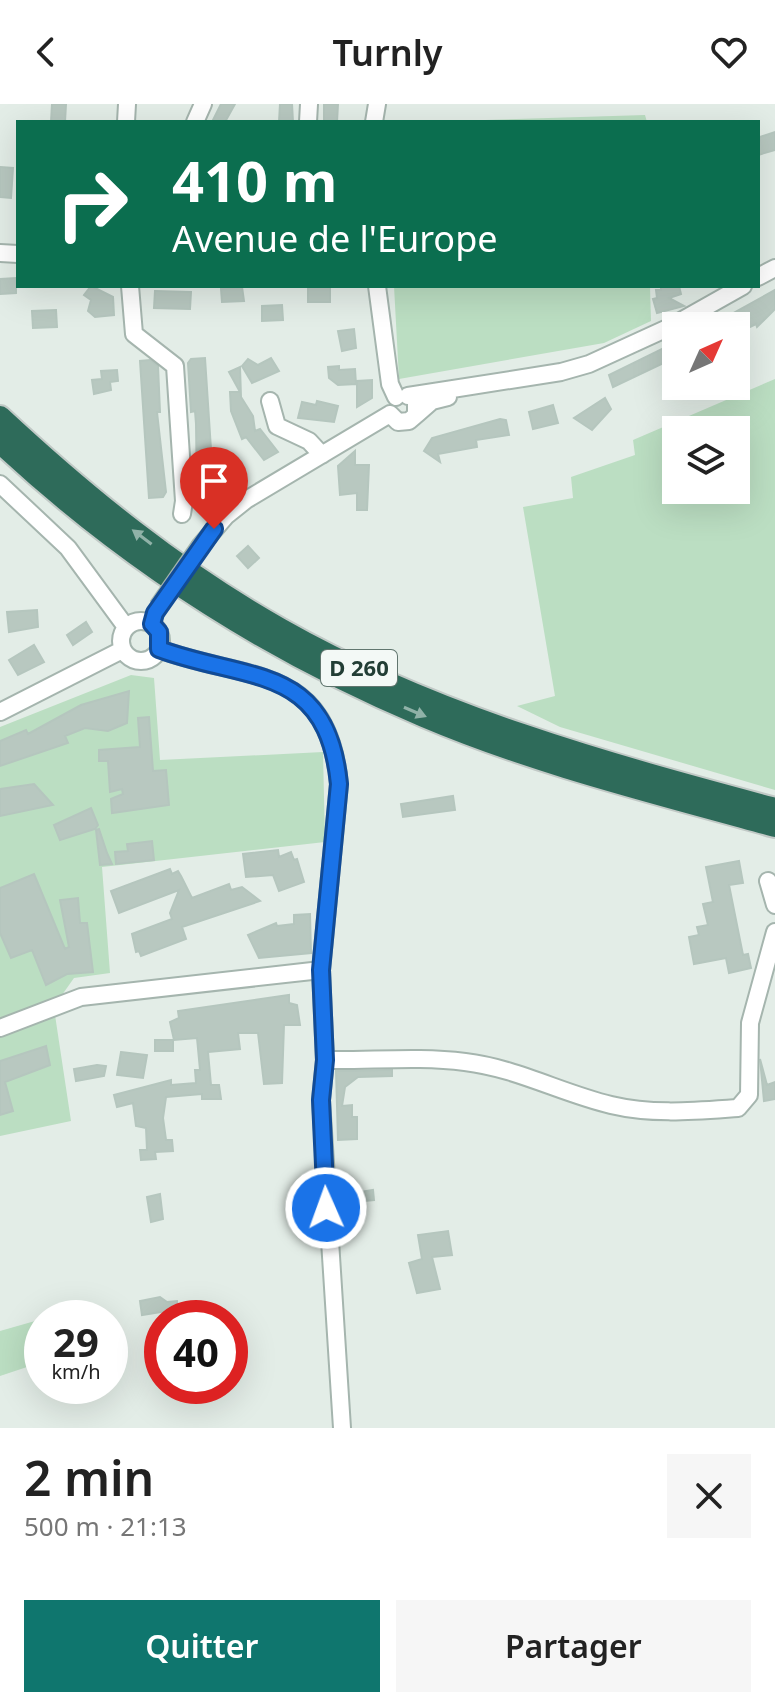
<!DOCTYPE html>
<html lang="fr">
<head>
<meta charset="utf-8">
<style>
  :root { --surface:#fff; --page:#f6f6f6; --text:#222; --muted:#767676; --accent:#0f766e }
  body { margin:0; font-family:"Noto Sans",sans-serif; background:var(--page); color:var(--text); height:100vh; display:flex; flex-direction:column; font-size:30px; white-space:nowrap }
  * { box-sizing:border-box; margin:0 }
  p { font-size:26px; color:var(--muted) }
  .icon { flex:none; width:44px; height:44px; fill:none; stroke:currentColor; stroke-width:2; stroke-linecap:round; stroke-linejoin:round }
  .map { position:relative; height:1324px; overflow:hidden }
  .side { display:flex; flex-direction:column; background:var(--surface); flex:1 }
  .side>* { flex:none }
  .top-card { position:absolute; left:16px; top:16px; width:744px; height:168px; border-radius:0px; box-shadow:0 8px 32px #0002; background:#0b6e4f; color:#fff; overflow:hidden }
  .needle { width:52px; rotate:45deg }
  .fabs { position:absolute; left:662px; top:208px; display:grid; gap:16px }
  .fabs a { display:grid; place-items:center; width:88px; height:88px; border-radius:0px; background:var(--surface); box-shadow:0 8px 32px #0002; font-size:40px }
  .speed { position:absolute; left:24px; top:1196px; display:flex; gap:16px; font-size:40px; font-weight:700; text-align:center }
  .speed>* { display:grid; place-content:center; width:104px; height:104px; border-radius:50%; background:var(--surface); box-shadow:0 8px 32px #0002; line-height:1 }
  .speed small { font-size:20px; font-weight:400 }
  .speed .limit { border:12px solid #d22; background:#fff; color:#111 }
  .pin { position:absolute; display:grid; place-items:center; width:68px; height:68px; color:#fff; margin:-82px -34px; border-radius:50% 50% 50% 0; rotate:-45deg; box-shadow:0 0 8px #0007 }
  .pin .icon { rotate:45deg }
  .me { position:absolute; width:88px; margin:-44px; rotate:358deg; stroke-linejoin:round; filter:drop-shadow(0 0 6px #0008) }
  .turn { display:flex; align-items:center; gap:28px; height:168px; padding:0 24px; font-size:36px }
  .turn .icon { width:104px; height:104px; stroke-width:2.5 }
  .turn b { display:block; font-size:56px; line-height:68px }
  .round { display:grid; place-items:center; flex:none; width:84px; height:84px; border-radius:0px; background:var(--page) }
  .headline { display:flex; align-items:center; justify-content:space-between; height:136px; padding:0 24px }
  h1 { font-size:48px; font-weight:600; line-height:60px }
  .button { display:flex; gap:16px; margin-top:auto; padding:16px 24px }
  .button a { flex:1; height:92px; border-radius:0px; background:var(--accent); color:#fff; font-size:32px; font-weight:600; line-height:92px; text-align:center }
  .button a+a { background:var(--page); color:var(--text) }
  header { display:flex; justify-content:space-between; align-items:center; height:104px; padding:0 24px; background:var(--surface); font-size:36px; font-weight:600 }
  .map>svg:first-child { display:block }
  .green { fill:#bbdec2; fill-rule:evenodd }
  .building { fill:#b8c8c0; stroke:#b5c6be; stroke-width:2 }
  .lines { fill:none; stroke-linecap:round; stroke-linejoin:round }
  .minor-casing { stroke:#a5b5ae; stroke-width:20 }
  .highway-casing { stroke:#c1c9c6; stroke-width:26 }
  .minor { stroke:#fff; stroke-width:16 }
  .highway { stroke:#2e6b5a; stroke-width:22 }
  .minor-bridge-casing { stroke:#a5b5ae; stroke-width:20; stroke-linecap:butt }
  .minor-bridge { stroke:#fff; stroke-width:16 }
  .oneway { fill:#90b2a8 }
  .route-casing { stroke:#114b97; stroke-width:20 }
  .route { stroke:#1a73e8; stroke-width:14 }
  .labels { text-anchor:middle; stroke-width:8; stroke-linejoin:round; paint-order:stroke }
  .shield { fill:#f3f9f6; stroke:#61766f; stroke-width:2 }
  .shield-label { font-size:22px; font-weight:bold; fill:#223e35 }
</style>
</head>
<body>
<header><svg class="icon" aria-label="back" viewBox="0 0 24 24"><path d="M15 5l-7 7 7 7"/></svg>Turnly<svg class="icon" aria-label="heart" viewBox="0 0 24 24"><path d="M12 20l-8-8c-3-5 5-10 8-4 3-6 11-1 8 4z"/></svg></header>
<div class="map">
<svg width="775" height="1324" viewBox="0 0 775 1324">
  <rect width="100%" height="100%" fill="#e3ede7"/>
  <path class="green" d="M 645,11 L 647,18 L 420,18 Z
    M 394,182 L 650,182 L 651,217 L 604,239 L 399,275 Z
    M 775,275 L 775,686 L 560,623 L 517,602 L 555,592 L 523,403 L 573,394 L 571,373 L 635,351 L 633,336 ZM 676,326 L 736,326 L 736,386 L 676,386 Z
    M 131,571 L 154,574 L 160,656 L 323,648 L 325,738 L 102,763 L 110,869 L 74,874 L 57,898 L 55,911 L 71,1017 L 0,1032 L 0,623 Z
    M 42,1215 L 42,1258 L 0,1272 L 0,1227 Z"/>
  <path class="building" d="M 52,0 L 66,0 L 65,18 L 51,18 Z
    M 221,0 L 235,0 L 225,18 L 212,18 Z
    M 280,0 L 292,0 L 293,18 L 279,18 Z
    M 324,0 L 338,0 L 337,18 L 324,17 Z
    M 775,28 L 775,46 L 758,51 L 760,33 Z
    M 0,63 L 13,64 L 11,94 L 0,93 Z
    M 16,174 L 16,189 L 0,190 L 0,175 Z
    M 91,182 L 113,193 L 114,211 L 95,213 L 88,207 L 91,196 L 84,191 Z
    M 330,182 L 330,198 L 308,198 L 308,183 Z
    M 661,182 L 679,182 L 681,190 L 669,194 L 684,202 L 657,209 L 653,195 L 657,194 L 656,186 L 661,186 Z
    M 242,183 L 244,197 L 222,198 L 221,185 Z
    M 775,186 L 775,205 L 757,223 L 756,220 L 736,230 L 736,222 L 710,222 Z
    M 155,187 L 191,188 L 190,205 L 154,204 Z
    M 282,201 L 283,216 L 262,217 L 262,202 Z
    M 56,206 L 57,223 L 33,224 L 32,207 Z
    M 354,225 L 356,244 L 342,247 L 338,227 Z
    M 676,238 L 676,253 L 613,283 L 609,271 Z
    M 205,254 L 214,391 L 201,392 L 197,388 L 196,320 L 195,307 L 191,308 L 188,259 L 191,255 Z
    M 271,254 L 279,267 L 252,279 L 242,262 L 248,255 L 258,261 Z
    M 150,256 L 158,262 L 160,308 L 157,308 L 166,388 L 163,393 L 149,394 L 140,257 Z
    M 339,262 L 339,266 L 355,265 L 356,280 L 338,281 L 329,274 L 328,263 Z
    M 240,263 L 241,293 L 253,312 L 255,327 L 260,325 L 278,348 L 264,356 L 246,333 L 242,335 L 231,307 L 230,288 L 240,288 L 229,268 Z
    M 117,266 L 118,277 L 110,278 L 111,286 L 94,290 L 92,276 L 102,275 L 101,267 Z
    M 372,276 L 372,294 L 357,303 L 357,277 Z
    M 605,294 L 611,305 L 592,326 L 574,314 Z
    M 317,297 L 338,302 L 334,318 L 298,314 L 302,298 L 316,301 Z
    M 553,301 L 558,319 L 533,325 L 529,308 Z
    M 500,315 L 506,316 L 509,331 L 476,336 L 477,343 L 438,350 L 440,358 L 424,347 L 432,334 Z
    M 355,347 L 355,361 L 369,361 L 367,406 L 357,406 L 357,389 L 340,391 L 338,362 Z
    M 248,442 L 259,454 L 248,464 L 237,452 Z
    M 37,506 L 38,523 L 9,528 L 7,508 Z
    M 86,518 L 92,528 L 73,541 L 67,531 Z
    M 34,541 L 44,558 L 18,571 L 9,556 Z
    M 129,587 L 127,619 L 108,627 L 85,624 L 65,632 L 68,639 L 0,662 L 0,637 L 26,626 L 28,630 L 81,601 Z
    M 149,613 L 153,667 L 166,666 L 169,701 L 112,709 L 111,695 L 123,690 L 122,685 L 110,688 L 108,657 L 99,657 L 99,646 L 140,643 L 138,614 Z
    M 34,680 L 53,701 L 0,712 L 0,685 Z
    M 453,692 L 455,706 L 403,713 L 401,700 Z
    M 91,704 L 98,721 L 95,725 L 60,736 L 54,721 Z
    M 99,725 L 107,749 L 112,760 L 100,761 L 96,726 Z
    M 152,737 L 154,756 L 116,760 L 115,748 L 128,747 L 127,740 Z
    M 278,746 L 279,753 L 291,748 L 294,756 L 297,755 L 304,778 L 279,787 L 273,771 L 246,773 L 243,750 Z
    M 739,757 L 743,779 L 729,781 L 743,851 L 748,850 L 751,864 L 729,869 L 726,854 L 694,860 L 689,833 L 699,831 L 697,823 L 708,821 L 703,800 L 713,798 L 706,763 Z
    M 170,765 L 172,770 L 178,767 L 181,772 L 192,794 L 229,780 L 231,786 L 242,783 L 260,797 L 182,823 L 186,835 L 141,852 L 139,847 L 136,848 L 132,830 L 172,815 L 170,809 L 179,786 L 119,809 L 111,787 Z
    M 34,770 L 65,845 L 69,843 L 60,796 L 78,794 L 80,819 L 87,819 L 93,868 L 67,870 L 46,881 L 32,846 L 11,854 L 0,829 L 0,784 Z
    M 310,810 L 311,849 L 259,854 L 248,831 L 276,819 L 277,822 L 294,820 L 294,811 Z
    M 289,891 L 289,899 L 297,901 L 300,921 L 284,921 L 282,979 L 264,980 L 258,929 L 238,929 L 240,945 L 208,948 L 211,981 L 219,981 L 221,995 L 202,995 L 202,990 L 166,993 L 163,1014 L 166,1036 L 172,1036 L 173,1047 L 155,1048 L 156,1055 L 141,1056 L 140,1046 L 147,1046 L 146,1024 L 136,1022 L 133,999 L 117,1003 L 114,991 L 171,976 L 171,981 L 196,979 L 195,966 L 200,966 L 197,934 L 174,936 L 170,918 L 179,914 L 178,907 Z
    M 155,936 L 173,936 L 173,947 L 155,947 Z
    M 46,942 L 50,961 L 5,978 L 13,1007 L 0,1011 L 0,957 Z
    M 121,948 L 147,951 L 143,974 L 117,971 Z
    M 760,955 L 767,981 L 775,978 L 775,995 L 764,997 Z
    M 97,961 L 106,962 L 104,972 L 76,977 L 74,965 Z
    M 392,966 L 392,972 L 358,973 L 345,983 L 342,1002 L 352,1001 L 352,1013 L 357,1013 L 357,1035 L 338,1036 L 336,967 Z
    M 373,1086 L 374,1096 L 342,1099 L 341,1091 Z
    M 160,1090 L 163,1115 L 151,1118 L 147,1093 Z
    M 448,1127 L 452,1151 L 432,1153 L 440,1185 L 417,1189 L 409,1159 L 422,1155 L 418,1131 Z
    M 160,1193 L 167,1198 L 177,1197 L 179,1214 L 168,1214 L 167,1207 L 142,1211 L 140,1197 Z"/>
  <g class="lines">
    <g class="minor-casing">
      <path id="minor" d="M 126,18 L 127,0
        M 195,18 L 203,0
        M 308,18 L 309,0
        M 374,18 L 377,0
        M 0,149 L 18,150
        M 758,173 L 775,164
        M 130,182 L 134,230 L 175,262 L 184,397 L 182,410
        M 377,182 L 390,280 L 396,293
        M 408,292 L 561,268 L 589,260 L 672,222 L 743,182
        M 270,297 L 277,322 L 309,337 L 322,351
        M 390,310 L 398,318 L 409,317 L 416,311 L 416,300
        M 416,311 L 432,297 L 448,293
        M 0,380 L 68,444 L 126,523
        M 201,441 L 226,412 L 246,396 L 390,310
        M121 537a20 20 0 1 1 40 0a20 20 0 1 1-40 0Z
        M 159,545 C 248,578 327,558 339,680 L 321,866 L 325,956 L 321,996 L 342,1324
        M 0,608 L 122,546
        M 768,777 L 775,801
        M 0,924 L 81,893 L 321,866
        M 325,956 C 371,957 419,952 465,958 C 516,964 561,989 611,1001 C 653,1011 694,1007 738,1004 L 749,991 L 750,919 L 775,828"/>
    </g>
    <g class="highway-casing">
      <path id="highway" d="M 0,313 C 86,393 177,467 280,525 C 433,612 606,660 775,705
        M 0,338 C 124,454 267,546 424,612 C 537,660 657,689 775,722"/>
    </g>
    <use href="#minor" class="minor"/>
    <use href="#highway" class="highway"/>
    <g class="minor-bridge-casing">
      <path id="minor-bridge" d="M 158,503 L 201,441"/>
    </g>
    <use href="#minor-bridge" class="minor-bridge"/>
  </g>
  <defs><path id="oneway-solid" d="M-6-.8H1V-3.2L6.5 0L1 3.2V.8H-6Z" transform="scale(2)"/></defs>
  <g class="oneway">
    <use href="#oneway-solid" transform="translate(142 433) rotate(-143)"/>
    <use href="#oneway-solid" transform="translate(415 608) rotate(23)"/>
  </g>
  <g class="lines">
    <g class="route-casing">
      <path id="route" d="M 214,425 L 155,509 L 152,520 L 159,528 L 159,545 C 248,578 327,559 339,680 L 321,866 L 325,956 L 321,996 L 326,1104"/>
    </g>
    <use href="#route" class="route"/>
  </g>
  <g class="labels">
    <rect class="shield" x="321" y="546" width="76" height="36" rx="6"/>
    <g class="shield-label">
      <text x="359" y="572">D 260</text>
    </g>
  </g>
</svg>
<div class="fabs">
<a><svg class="needle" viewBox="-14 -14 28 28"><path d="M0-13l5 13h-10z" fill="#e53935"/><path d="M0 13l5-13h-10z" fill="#767676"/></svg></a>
<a><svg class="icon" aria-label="layers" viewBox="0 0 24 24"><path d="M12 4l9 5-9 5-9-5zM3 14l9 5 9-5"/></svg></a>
</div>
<div class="speed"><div>29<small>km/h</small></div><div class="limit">40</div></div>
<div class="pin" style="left:214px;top:425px;background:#d93025"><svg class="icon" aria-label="arrive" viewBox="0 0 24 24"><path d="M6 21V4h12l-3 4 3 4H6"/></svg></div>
<svg class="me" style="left:326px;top:1104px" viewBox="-20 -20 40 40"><circle r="17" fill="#1a73e8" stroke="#fff" stroke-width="3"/><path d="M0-11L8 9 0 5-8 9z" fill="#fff"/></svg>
<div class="top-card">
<div class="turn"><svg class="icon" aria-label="right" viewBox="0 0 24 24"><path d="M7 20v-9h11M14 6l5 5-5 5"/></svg><div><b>410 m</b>Avenue de l'Europe</div></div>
</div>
</div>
<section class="side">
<div class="headline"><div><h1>2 min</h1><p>500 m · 21:13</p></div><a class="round"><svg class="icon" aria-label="close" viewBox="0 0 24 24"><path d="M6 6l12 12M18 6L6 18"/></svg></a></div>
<div class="button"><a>Quitter</a><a>Partager</a></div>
</section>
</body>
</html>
